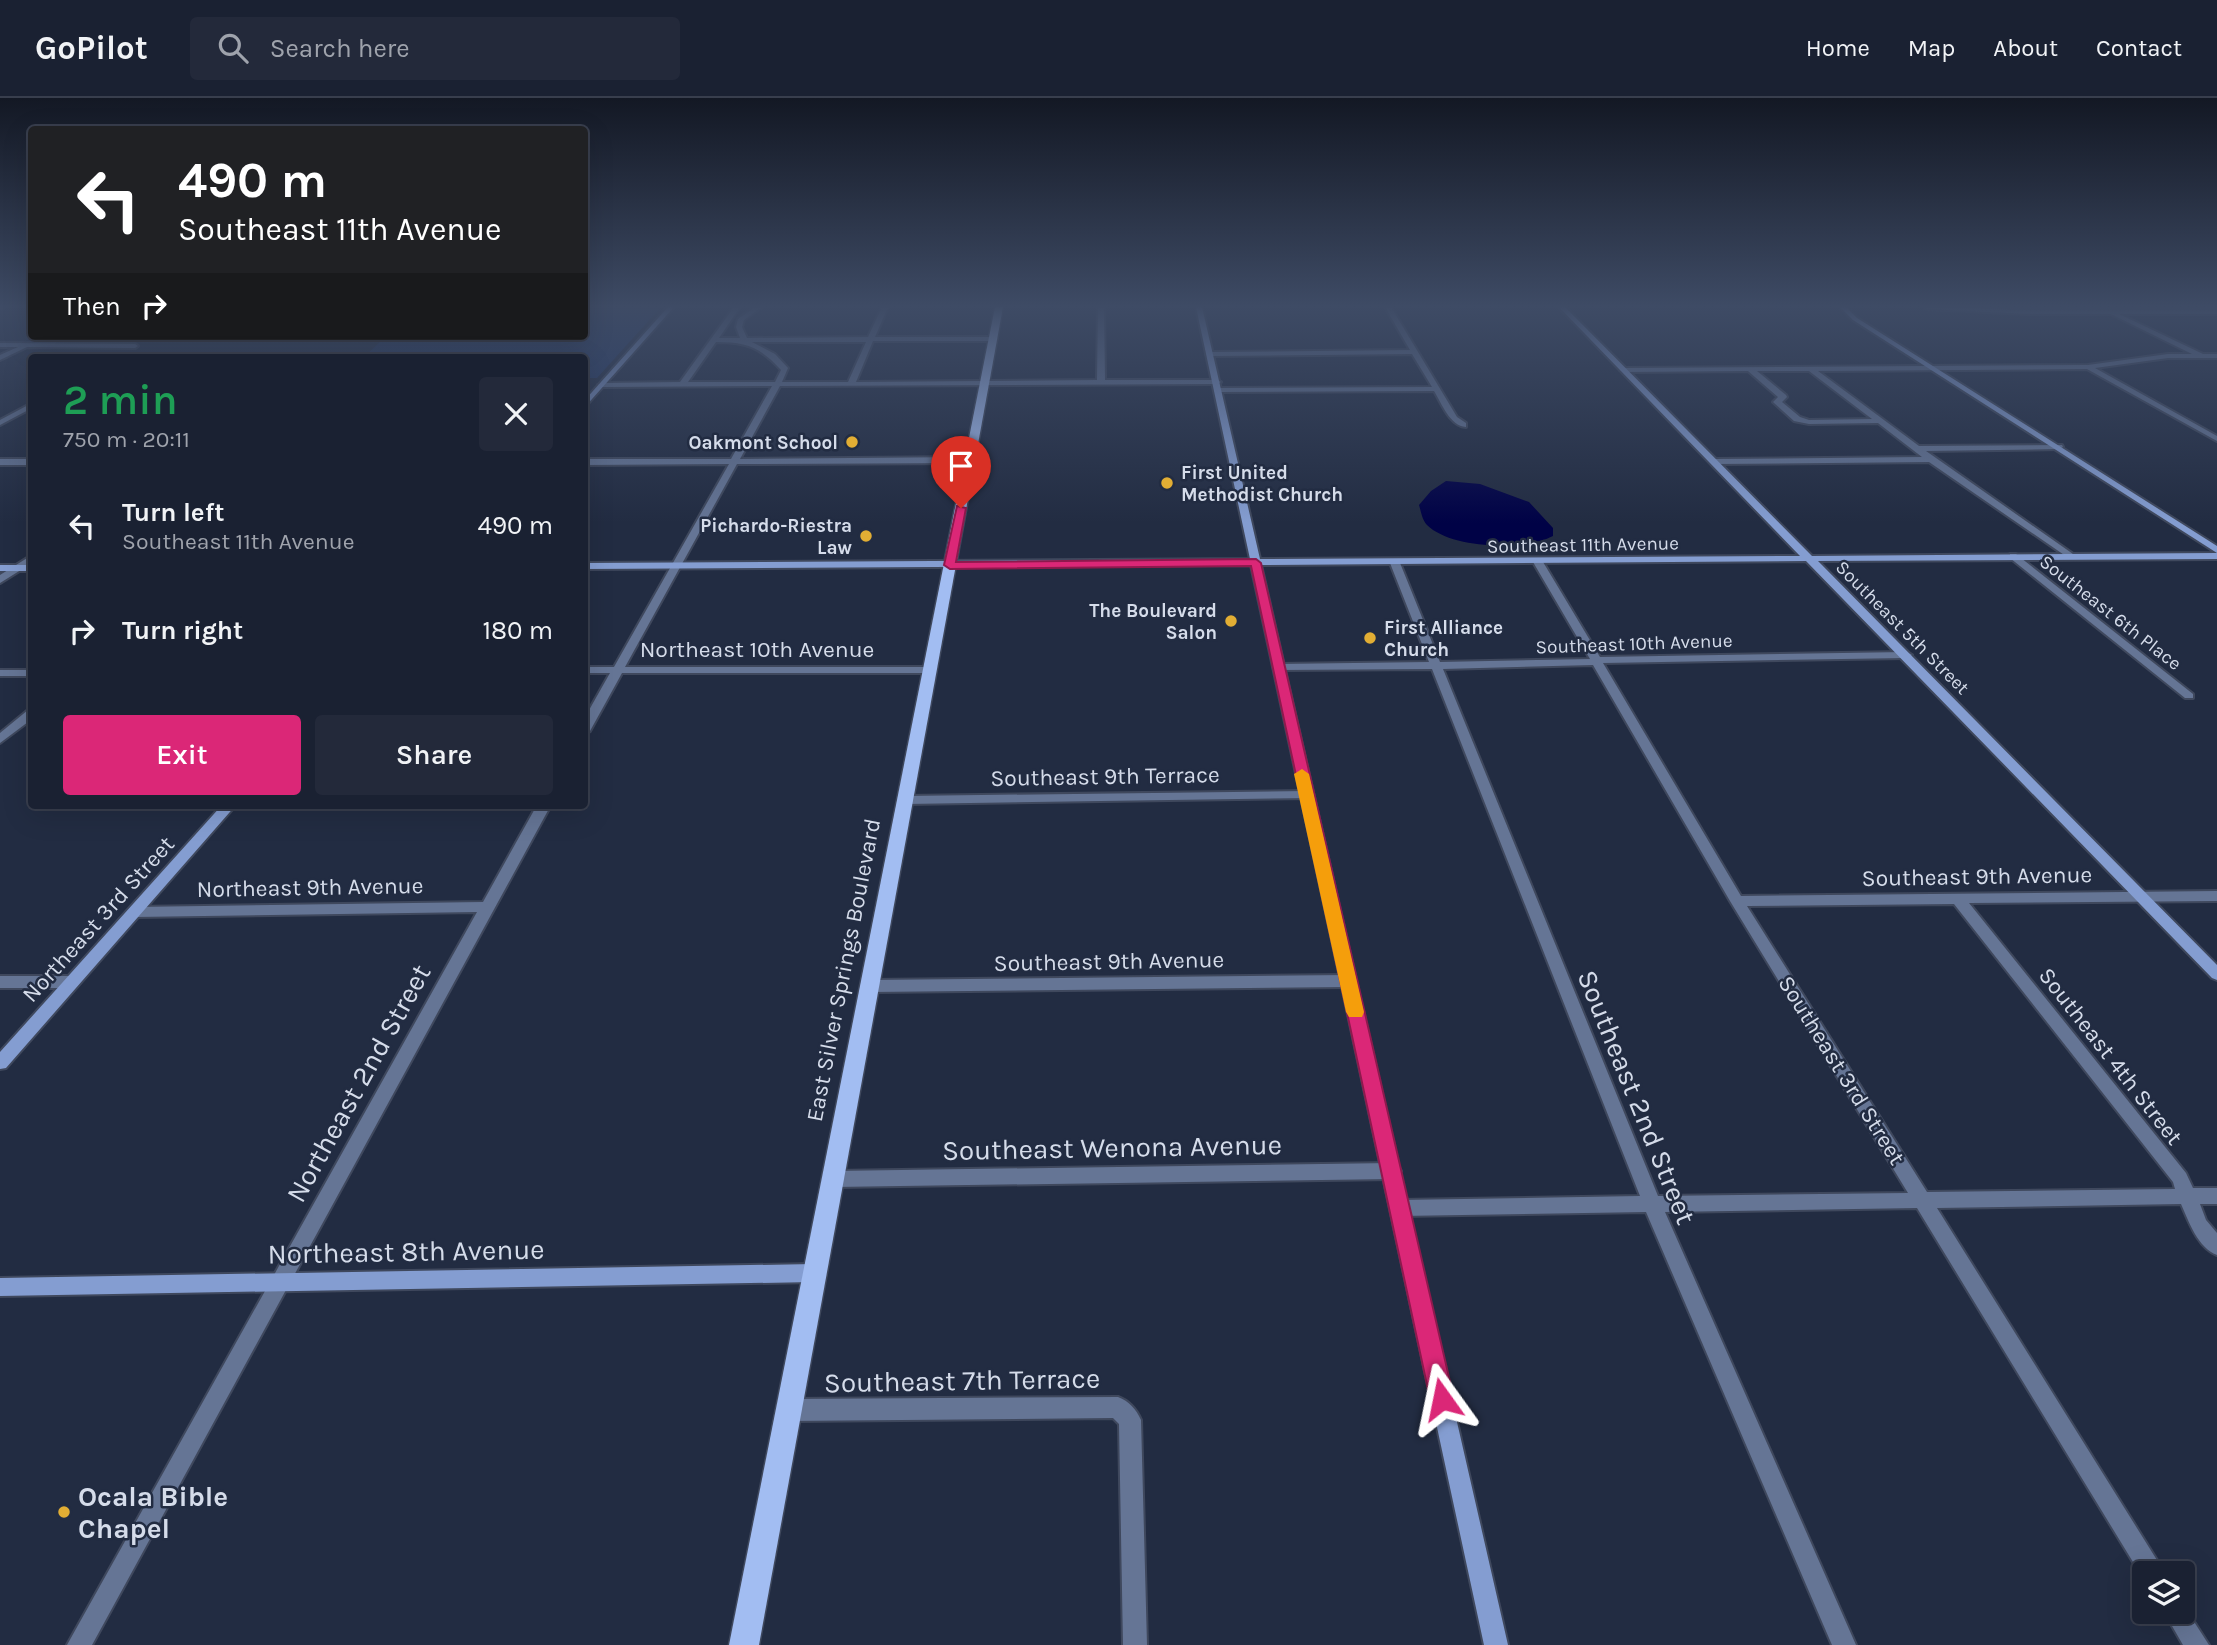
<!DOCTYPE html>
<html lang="en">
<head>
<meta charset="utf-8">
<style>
  :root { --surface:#1a2132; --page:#23293a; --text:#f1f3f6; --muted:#9fa3ac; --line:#383e4d; --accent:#db2777 }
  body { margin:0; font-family:Karla,sans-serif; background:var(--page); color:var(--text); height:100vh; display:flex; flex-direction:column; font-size:26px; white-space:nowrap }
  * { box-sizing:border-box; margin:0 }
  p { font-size:23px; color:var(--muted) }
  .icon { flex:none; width:38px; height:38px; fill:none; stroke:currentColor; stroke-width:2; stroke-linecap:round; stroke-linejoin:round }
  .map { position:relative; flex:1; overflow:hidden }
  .drawer { position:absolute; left:28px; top:256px; width:560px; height:455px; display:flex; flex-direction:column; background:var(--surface); border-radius:7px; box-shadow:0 7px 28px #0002,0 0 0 2px var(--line) }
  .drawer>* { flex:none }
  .banner { position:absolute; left:28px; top:28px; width:560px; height:214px; border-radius:7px; box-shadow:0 7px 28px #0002,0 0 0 2px var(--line); background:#202124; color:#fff; overflow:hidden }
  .fabs { position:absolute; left:2132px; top:1463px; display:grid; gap:14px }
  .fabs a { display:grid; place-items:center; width:63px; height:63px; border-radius:7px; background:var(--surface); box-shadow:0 7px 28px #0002,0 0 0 2px var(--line); font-size:35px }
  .pin { position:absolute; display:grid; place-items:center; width:60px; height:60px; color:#fff; margin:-72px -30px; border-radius:50% 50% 50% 0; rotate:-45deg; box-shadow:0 0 7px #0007 }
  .pin .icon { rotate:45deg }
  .me { position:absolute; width:77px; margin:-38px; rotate:348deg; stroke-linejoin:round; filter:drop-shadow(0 0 5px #0008) }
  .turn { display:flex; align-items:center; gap:24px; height:147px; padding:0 35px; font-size:32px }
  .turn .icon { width:91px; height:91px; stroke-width:2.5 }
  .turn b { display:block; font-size:49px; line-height:60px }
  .then { display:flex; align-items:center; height:66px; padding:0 35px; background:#0003; gap:14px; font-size:26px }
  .round { display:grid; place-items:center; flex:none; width:74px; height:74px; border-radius:7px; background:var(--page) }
  .overview { display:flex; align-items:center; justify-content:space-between; height:119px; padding:0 35px }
  h1 { font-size:42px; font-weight:600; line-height:52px; color:#1e9e55 }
  .primary-button { display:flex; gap:14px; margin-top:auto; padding:14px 35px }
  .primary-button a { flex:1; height:80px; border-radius:7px; background:var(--accent); color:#fff; font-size:28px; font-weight:600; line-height:80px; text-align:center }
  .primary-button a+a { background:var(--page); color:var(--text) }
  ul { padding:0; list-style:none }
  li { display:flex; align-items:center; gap:21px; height:105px; padding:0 35px }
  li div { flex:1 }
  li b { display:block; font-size:26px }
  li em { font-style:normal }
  header { display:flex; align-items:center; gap:42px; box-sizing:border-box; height:98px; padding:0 35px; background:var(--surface); border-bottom:2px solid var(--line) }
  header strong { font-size:33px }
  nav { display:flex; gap:38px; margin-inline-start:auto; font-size:24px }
  .search { width:490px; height:63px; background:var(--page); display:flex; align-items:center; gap:18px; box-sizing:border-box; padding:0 24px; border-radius:7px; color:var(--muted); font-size:26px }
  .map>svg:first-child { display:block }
  .green { fill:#223867 }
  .water { fill:#000246 }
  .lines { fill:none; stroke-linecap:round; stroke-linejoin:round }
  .street-casing { stroke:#3f485d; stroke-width:4 }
  .secondary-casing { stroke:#3f485d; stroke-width:4 }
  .primary-casing { stroke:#3f485d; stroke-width:3 }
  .street { fill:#657595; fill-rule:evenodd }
  .secondary { fill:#849dd1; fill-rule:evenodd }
  .primary { fill:#a2bdf2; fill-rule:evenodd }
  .route { fill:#db2777; stroke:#8e194d; stroke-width:2 }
  .slow { fill:#f59e0b }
  .poi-dot { fill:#e2ae34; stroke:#222c42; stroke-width:2.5 }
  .labels { text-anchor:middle; stroke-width:5; stroke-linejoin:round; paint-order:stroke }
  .far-poi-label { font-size:19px; font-weight:bold; fill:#d5dcea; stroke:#222c42; text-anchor:end }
  .far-street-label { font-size:19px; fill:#d5dcea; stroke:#222c42 }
  .street-label { font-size:23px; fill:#d5dcea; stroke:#222c42 }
  .near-street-label { font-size:28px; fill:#d5dcea; stroke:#222c42 }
  .near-poi-label { font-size:28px; font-weight:bold; fill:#d5dcea; stroke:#222c42; text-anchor:start }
</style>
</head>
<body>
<header>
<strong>GoPilot</strong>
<div class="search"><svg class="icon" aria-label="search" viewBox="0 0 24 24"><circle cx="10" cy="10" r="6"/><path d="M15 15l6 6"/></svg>Search here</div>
<nav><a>Home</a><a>Map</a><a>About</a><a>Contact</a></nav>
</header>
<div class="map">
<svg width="2217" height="1547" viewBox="0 0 2217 1547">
  <rect width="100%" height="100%" fill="#222c42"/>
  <path class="green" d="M 585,209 L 661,209 L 597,280 L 585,280 L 584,259 L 364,259 L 381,243 L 92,243 L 102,238 L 584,238 Z"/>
  <path class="water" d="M 1446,383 L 1480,386 L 1529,404 L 1553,430 L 1553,438 C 1524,453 1451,451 1427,427 C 1422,422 1421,413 1419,407 L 1431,393 Z"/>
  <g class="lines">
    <g class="street-casing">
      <path id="street" d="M 0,209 L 4,209 L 0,211 Z
        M 734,209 L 740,209 L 719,240 L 740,240 L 736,229 L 738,221 L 755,209 L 762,209 L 744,222 L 742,229 L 747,240 L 868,239 L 882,209 L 888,209 L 875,239 L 994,239 L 997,241 L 994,243 L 873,243 L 856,284 L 1097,282 L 1098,209 L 1104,209 L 1105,282 L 1217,282 L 1221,284 L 1217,286 L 780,288 L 740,361 L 970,359 L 974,362 L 970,365 L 737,366 L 625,569 L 930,569 L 936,572 L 930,575 L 622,575 L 590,633 L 584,637 L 584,621 L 610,575 L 584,575 L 584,569 L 614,569 L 729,366 L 584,367 L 584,361 L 731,361 L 772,288 L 602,289 L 598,287 L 602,285 L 680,284 ZM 716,244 C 747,244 760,249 781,272 L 775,284 L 688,284 ZM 752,244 L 866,244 L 848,284 L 782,284 L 788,270 L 775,256 Z
        M 1385,209 L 1391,209 L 1457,319 L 1466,325 L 1466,329 C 1450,328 1442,306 1434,293 L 1218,294 L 1214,292 L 1218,290 L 1432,289 L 1412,256 L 1210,258 L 1206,256 L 1210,254 L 1410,252 Z
        M 1924,209 L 2028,212 L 2217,212 L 2217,216 L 2119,216 L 2203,256 L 2217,256 L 2217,260 L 2168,260 L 2095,270 L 2217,338 L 2217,343 L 2087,271 L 1818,273 L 1919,348 L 2062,347 L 2063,349 L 2059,351 L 1926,353 L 2073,456 L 2075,458 L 2070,461 L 1929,364 L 1713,366 L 1712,364 L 1716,361 L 1922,359 L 1878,325 L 1809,326 L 1794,323 L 1773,304 L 1778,299 L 1748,273 L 1624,274 L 1620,272 L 1624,270 L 2088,267 L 2168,256 L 2192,256 L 2111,216 L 2028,216 L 1927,211 ZM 1757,273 L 1809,273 L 1872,321 L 1809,322 L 1800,319 L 1782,304 L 1787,299 L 1786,297 Z
        M 0,245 L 135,246 L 138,248 L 135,250 L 27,249 L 0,262 L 0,257 L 18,249 L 0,249 Z
        M 32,305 L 32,310 L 0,327 L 0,322 Z
        M 0,361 L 32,361 L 32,367 L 0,367 Z
        M 2010,456 L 2016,456 L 2193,596 L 2193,600 L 2185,600 L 2010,460 Z
        M 32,457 L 32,465 L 0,485 L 0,477 Z
        M 1538,461 L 1543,464 L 1600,559 L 1906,554 L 1912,557 L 1906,560 L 1603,565 L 1741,798 L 2217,793 L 2217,803 L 1969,805 L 2186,1075 L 2193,1090 L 2217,1090 L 2217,1106 L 2200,1106 L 2206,1122 L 2217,1135 L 2217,1157 C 2198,1150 2189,1124 2181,1106 L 1937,1110 L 2165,1475 L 2144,1475 L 2144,1482 L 1917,1110 L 1665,1114 L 1856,1547 L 1832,1547 L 1646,1114 L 1400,1118 L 1393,1116 L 1391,1110 L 1393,1104 L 1400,1102 L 1640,1098 L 1432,571 L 1279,572 L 1273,569 L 1279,566 L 1429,564 L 1390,465 L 1395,462 L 1400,465 L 1440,564 L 1590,561 L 1533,464 ZM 1593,567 L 1730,803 L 1908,1095 L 1658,1098 L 1443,571 ZM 1954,806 L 2173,1084 L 2175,1091 L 1927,1094 L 1747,808 Z
        M 0,572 L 32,572 L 32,578 L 0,578 Z
        M 28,612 L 32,612 L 32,621 L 0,645 L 0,635 Z
        M 1306,693 L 1312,697 L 1311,700 L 906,706 L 899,702 L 906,698 Z
        M 537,707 L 551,707 L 92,1547 L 67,1547 L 477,814 L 134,819 L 127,814 L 134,809 L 483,804 Z
        M 1348,877 L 1353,879 L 1356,883 L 1353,887 L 1348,889 L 870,894 L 865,892 L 862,888 L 865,884 L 870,882 Z
        M 0,878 L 72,878 L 77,880 L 80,884 L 77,888 L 72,890 L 0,890 Z
        M 1392,1065 L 1398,1068 L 1401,1073 L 1398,1078 L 1392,1081 L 834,1089 L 828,1086 L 825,1081 L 828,1076 L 834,1073 Z
        M 1118,1299 C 1129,1303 1136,1311 1141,1322 L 1147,1547 L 1123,1547 L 1119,1326 L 1113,1320 L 788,1323 L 781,1319 L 777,1312 L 781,1305 L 788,1301 Z
        M 2182,1505 L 2209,1547 L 2183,1547 L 2164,1514 L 2182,1514 Z"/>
    </g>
    <g class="secondary-casing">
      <path id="secondary" d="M 668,209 L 674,209 L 584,310 L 584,303 Z
        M 1196,209 L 1202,209 L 1260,461 L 1800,458 L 1559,209 L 1565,209 L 1812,458 L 2217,455 L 2217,461 L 1818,463 L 2217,867 L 2217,882 L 2212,880 L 1806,463 L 1261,467 L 1508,1547 L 1484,1547 L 1251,467 L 584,471 L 584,465 L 1250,461 Z
        M 1840,209 L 1846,209 L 1857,220 L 2217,448 L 2217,455 L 1853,222 Z
        M 0,467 L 32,467 L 32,473 L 0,473 Z
        M 222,707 L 236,707 L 6,970 L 0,971 L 0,954 Z
        M 814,1166 L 821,1169 L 824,1175 L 821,1181 L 814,1184 L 0,1198 L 0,1180 Z"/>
    </g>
    <g class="primary-casing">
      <path id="primary" d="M 995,209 L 1003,209 L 759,1547 L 729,1547 Z"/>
    </g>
    <use href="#street" class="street"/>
    <use href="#secondary" class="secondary"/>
    <use href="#primary" class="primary"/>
  </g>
  <linearGradient id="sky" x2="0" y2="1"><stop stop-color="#131824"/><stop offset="0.49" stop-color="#3e4b65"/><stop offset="1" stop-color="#3e4b65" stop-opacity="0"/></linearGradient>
  <rect width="2217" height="425" fill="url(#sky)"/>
  <path class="route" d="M 957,408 L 966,410 L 956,464 L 1256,461 L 1261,465 L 1454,1301 L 1450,1309 L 1442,1313 L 1433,1309 L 1430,1301 L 1251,468 L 950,471 L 944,467 Z"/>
  <path class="slow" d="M 1302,671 L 1309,676 L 1364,914 L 1362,919 L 1349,919 L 1346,914 L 1294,676 Z"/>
  <g class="poi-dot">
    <circle cx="852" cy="344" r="7"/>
    <circle cx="1167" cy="385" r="7"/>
    <circle cx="866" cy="438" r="7"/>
    <circle cx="1231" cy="523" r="7"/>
    <circle cx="1370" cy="540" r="7"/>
    <circle cx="64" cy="1414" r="7"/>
  </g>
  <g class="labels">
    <g class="far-poi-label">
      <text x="838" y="351">Oakmont School</text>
      <text x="1181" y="381" text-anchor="start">First United<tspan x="1181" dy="22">Methodist Church</tspan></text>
      <text x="852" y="434">Pichardo-Riestra<tspan x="852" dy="22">Law</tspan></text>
      <text x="1217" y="519">The Boulevard<tspan x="1217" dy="22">Salon</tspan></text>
      <text x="1384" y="536" text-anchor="start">First Alliance<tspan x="1384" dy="22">Church</tspan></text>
    </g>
    <g class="far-street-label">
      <text transform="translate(1583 446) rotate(-1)" y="7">Southeast 11th Avenue</text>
      <text transform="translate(2111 514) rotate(38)" y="7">Southeast 6th Place</text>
      <text transform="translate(1903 529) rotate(45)" y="7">Southeast 5th Street</text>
      <text transform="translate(1634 545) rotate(-2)" y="7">Southeast 10th Avenue</text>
    </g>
    <g class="street-label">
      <text x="757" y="559">Northeast 10th Avenue</text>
      <text transform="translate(1105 678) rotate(-1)" y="8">Southeast 9th Terrace</text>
      <text transform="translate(1977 778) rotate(-1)" y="8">Southeast 9th Avenue</text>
      <text transform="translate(310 789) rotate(-1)" y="8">Northeast 9th Avenue</text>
      <text transform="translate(98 821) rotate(-48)" y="8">Northeast 3rd Street</text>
      <text transform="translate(1109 863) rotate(-1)" y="8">Southeast 9th Avenue</text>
      <text transform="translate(843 872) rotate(-79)" y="8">East Silver Springs Boulevard</text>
      <text transform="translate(2111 958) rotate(52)" y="8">Southeast 4th Street</text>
      <text transform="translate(1842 972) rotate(58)" y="8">Southeast 3rd Street</text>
    </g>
    <g class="near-street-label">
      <text transform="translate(358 985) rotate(-61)" y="10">Northeast 2nd Street</text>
      <text transform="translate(1637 999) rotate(68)" y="10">Southeast 2nd Street</text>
      <text transform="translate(1112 1049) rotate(-1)" y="10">Southeast Wenona Avenue</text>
      <text transform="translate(406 1153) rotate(-1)" y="10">Northeast 8th Avenue</text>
      <text transform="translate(962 1282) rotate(-1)" y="10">Southeast 7th Terrace</text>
    </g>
    <g class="near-poi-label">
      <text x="78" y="1408">Ocala Bible<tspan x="78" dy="32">Chapel</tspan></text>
    </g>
  </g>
</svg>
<div class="fabs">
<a><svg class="icon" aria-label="layers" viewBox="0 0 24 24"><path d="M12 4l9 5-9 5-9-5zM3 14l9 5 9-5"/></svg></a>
</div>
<div class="pin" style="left:961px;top:410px;background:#d93025"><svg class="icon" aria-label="arrive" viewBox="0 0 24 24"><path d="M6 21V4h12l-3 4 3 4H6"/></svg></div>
<svg class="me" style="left:1442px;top:1301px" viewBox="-20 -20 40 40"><path d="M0-17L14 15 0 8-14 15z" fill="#db2777" stroke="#fff" stroke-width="4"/></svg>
<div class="banner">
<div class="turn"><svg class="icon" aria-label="left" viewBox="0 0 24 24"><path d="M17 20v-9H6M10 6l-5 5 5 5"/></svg><div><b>490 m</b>Southeast 11th Avenue</div></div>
<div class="then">Then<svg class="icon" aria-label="right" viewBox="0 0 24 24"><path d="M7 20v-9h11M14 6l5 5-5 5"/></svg></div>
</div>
<section class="drawer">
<div class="overview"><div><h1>2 min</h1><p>750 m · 20:11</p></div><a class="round"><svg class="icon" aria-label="close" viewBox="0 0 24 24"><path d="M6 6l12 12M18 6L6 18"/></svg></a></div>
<ul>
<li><svg class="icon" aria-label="left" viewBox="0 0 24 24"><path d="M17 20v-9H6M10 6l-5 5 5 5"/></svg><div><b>Turn left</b><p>Southeast 11th Avenue</p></div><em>490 m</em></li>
<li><svg class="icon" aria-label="right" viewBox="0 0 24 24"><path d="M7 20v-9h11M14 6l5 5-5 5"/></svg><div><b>Turn right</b></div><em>180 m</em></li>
</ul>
<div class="primary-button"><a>Exit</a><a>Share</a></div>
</section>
</div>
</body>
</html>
